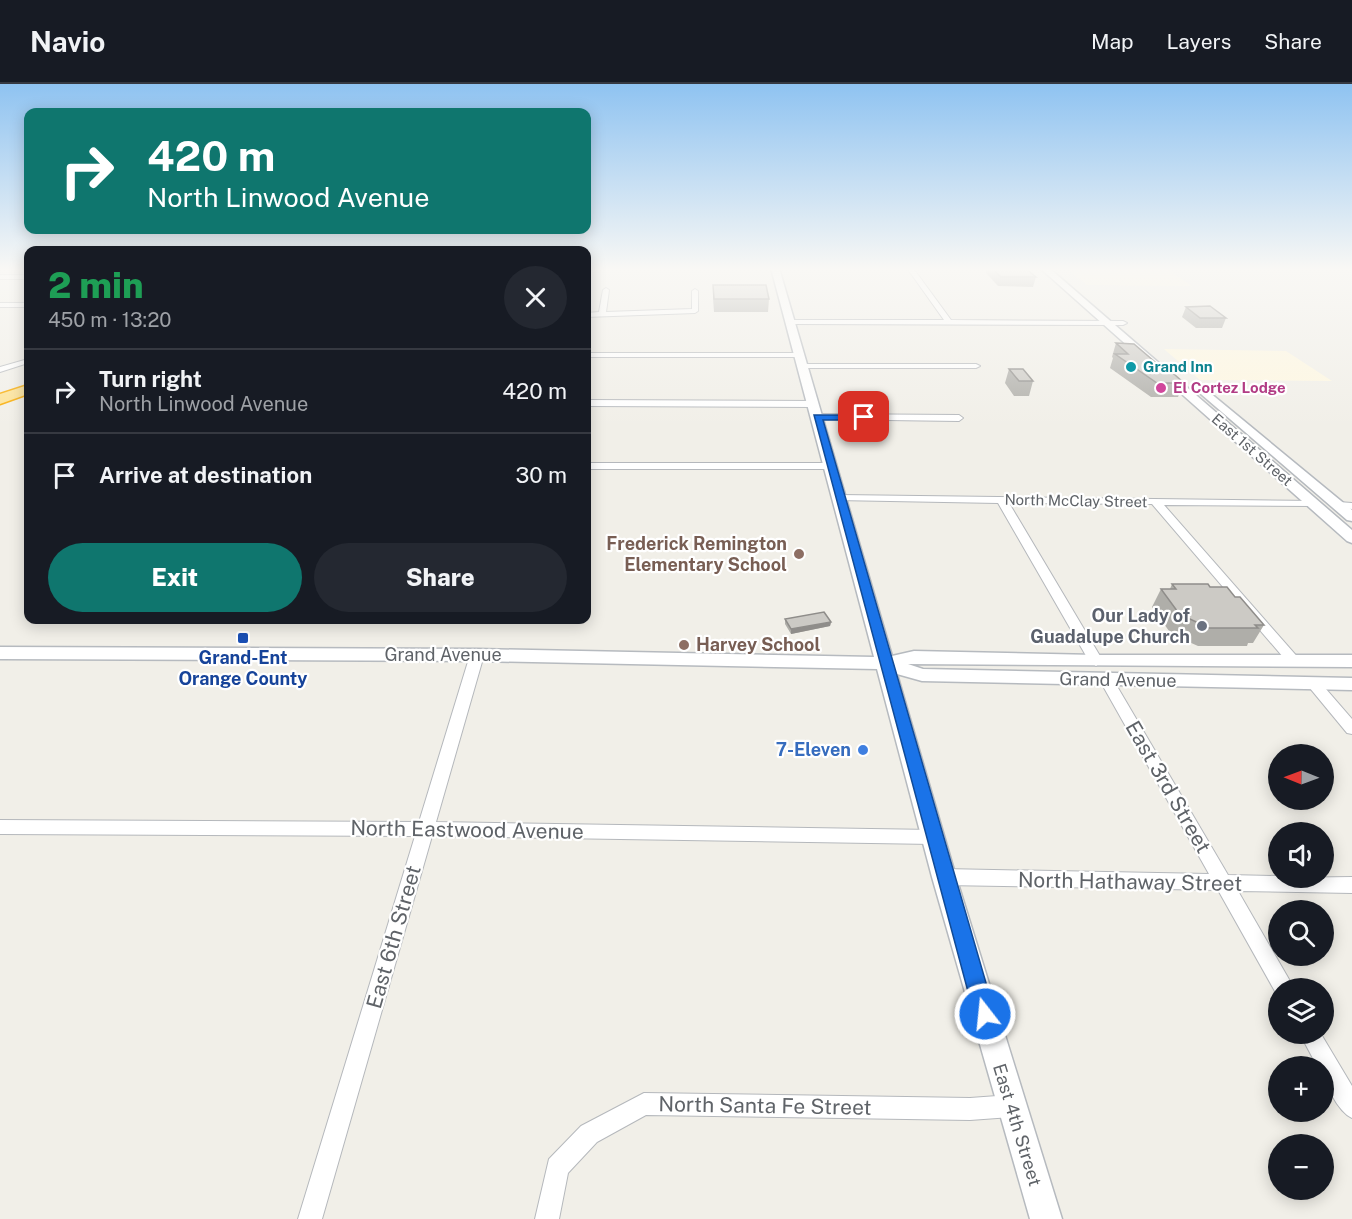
<!DOCTYPE html>
<html lang="en">
<head>
<meta charset="utf-8">
<style>
  :root { --surface:#171b24; --page:#242831; --text:#f1f3f6; --muted:#9ea1a6; --line:#363941; --accent:#0f766e }
  body { margin:0; font-family:"Public Sans",sans-serif; background:var(--page); color:var(--text); height:100vh; display:flex; flex-direction:column; font-size:22px; white-space:nowrap }
  * { box-sizing:border-box; margin:0 }
  p { font-size:20px; color:var(--muted) }
  .icon { flex:none; width:33px; height:33px; fill:none; stroke:currentColor; stroke-width:2; stroke-linecap:round; stroke-linejoin:round }
  .map { position:relative; flex:1; overflow:hidden }
  .details { position:absolute; left:24px; top:162px; width:567px; height:378px; display:flex; flex-direction:column; background:var(--surface); border-radius:12px; box-shadow:0 3px 15px #0003 }
  .details>* { flex:none }
  .top-card { position:absolute; left:24px; top:24px; width:567px; height:126px; border-radius:12px; box-shadow:0 3px 15px #0003; background:#0f766e; color:#fff; overflow:hidden }
  .needle { width:39px; rotate:271deg }
  .controls { position:absolute; left:1268px; top:660px; display:grid; gap:12px }
  .controls a { display:grid; place-items:center; width:66px; height:66px; border-radius:50%; background:var(--surface); box-shadow:0 3px 15px #0003; font-size:30px }
  .pin { position:absolute; display:grid; place-items:center; width:51px; height:51px; color:#fff; margin:-26px; border-radius:12px; box-shadow:0 3px 9px #0006 }
  .me { position:absolute; width:66px; margin:-33px; rotate:344deg; stroke-linejoin:round; filter:drop-shadow(0 0 4px #0008) }
  .turn { display:flex; align-items:center; gap:21px; height:126px; padding:0 24px; font-size:27px }
  .turn .icon { width:78px; height:78px; stroke-width:2.5 }
  .turn b { display:block; font-size:42px; line-height:51px }
  .round { display:grid; place-items:center; flex:none; width:63px; height:63px; border-radius:32px; background:var(--page) }
  .overview { display:flex; align-items:center; justify-content:space-between; height:102px; padding:0 24px }
  h1 { font-size:36px; font-weight:800; line-height:45px; color:#1e9e55 }
  .button { display:flex; gap:12px; margin-top:auto; padding:12px 24px }
  .button a { flex:1; height:69px; border-radius:36px; background:var(--accent); color:#fff; font-size:24px; font-weight:800; line-height:69px; text-align:center }
  .button a+a { background:var(--page); color:var(--text) }
  ul { padding:0; list-style:none }
  li { display:flex; align-items:center; gap:18px; height:84px; padding:0 24px; border-top:2px solid var(--line) }
  li div { flex:1 }
  li b { display:block; font-size:22px }
  li em { font-style:normal }
  header { display:flex; align-items:center; gap:36px; box-sizing:border-box; height:84px; padding:0 30px; background:var(--surface); border-bottom:2px solid var(--line) }
  header strong { font-size:28px }
  nav { display:flex; gap:33px; margin-inline-start:auto; font-size:21px }
  .map>svg:first-child { display:block }
  .commercial { fill:#fef7e0 }
  .lines { fill:none; stroke-linecap:round; stroke-linejoin:round }
  .street-casing { stroke:#b5b8bc; stroke-width:2 }
  .secondary-casing { stroke:#b6babf; stroke-width:3 }
  .highway-casing { stroke:#f9ab00; stroke-width:3 }
  .street { fill:#fff; fill-rule:evenodd }
  .secondary { fill:#fff; fill-rule:evenodd }
  .highway { fill:#fde293; fill-rule:evenodd }
  .wall { fill:#afaea9 }
  .shaded-wall { fill:#8f8d8a }
  .building { fill:#cccac5; stroke:#8f8d8a; stroke-width:1.5 }
  .route { fill:#1a73e8; stroke:#114b97; stroke-width:1.5 }
  .culture-dot { fill:#0f9aa8; stroke:#fff; stroke-width:2 }
  .hotel-dot { fill:#d1479c; stroke:#fff; stroke-width:2 }
  .education-dot { fill:#8d6e63; stroke:#fff; stroke-width:2 }
  .worship-dot { fill:#6b7280; stroke:#fff; stroke-width:2 }
  .transit-dot { fill:#1a4fb4; stroke:#fff; stroke-width:2 }
  .shop-dot { fill:#3f7fe0; stroke:#fff; stroke-width:2 }
  .labels { text-anchor:middle; stroke-width:4.5; stroke-linejoin:round; paint-order:stroke }
  .far-culture-label { font-size:15px; font-weight:bold; fill:#0d838f; stroke:#fff; text-anchor:start }
  .far-hotel-label { font-size:15px; font-weight:bold; fill:#b23c85; stroke:#fff; text-anchor:start }
  .far-street-label { font-size:15px; fill:#5f6368; stroke:#fff }
  .education-label { font-size:18px; font-weight:bold; fill:#785e54; stroke:#fff; text-anchor:end }
  .worship-label { font-size:18px; font-weight:bold; fill:#5b616d; stroke:#fff; text-anchor:end }
  .street-label { font-size:18px; fill:#5f6368; stroke:#fff }
  .transit-label { font-size:18px; font-weight:bold; fill:#164399; stroke:#fff }
  .shop-label { font-size:18px; font-weight:bold; fill:#366cbe; stroke:#fff; text-anchor:end }
  .near-street-label { font-size:21px; fill:#5f6368; stroke:#fff }
</style>
</head>
<body>
<header>
<strong>Navio</strong>
<nav><a>Map</a><a>Layers</a><a>Share</a></nav>
</header>
<div class="map">
<svg width="1352" height="1135" viewBox="0 0 1352 1135">
  <rect width="100%" height="100%" fill="#f1efe8"/>
  <path class="commercial" d="M 1066,184 L 1165,184 L 1192,202 L 1087,201 Z
    M 1164,265 L 1286,267 L 1332,297 L 1200,296 Z"/>
  <g class="lines">
    <g class="street-casing">
      <path id="street" d="M 907,184 L 913,184 L 951,236 L 1123,237 L 1127,239 L 1123,241 L 791,240 L 787,238 L 791,236 L 944,236 Z
        M 0,191 L 28,191 L 28,195 L 0,195 Z
        M 606,204 L 609,206 L 606,228 L 692,225 L 692,207 L 695,205 L 698,207 L 698,227 L 695,229 L 586,233 L 586,229 L 599,228 L 603,206 Z
        M 0,219 L 28,219 L 28,223 L 0,223 Z
        M 586,269 L 800,269 L 804,271 L 800,273 L 586,273 Z
        M 28,275 L 28,279 L 0,288 L 0,283 Z
        M 800,280 L 976,280 L 980,282 L 976,284 L 800,284 Z
        M 586,316 L 814,317 L 818,320 L 814,323 L 586,322 Z
        M 817,330 L 959,331 L 963,334 L 959,337 L 814,335 L 813,333 Z
        M 586,379 L 830,379 L 835,382 L 830,385 L 586,385 Z
        M 840,411 L 1317,417 L 1318,419 L 1313,422 L 1164,421 L 1301,577 L 1299,580 L 1289,580 L 1152,420 L 1009,419 L 1103,577 L 1096,582 L 1089,577 L 998,419 L 836,416 L 836,412 Z
        M 1338,418 L 1352,419 L 1352,425 L 1334,423 L 1333,421 Z
        M 477,567 L 484,571 L 436,738 L 933,746 L 939,748 L 942,753 L 939,758 L 933,760 L 432,752 L 322,1135 L 298,1135 L 415,752 L 0,750 L 0,736 L 419,738 L 470,571 Z
        M 1106,590 L 1111,592 L 1228,791 L 1278,792 L 1278,794 L 1352,793 L 1352,809 L 1238,807 L 1294,904 L 1278,904 L 1277,911 L 1218,806 L 944,801 L 938,798 L 935,793 L 938,788 L 944,785 L 1209,790 L 1099,595 Z
        M 1314,595 L 1319,597 L 1352,635 L 1352,650 L 1347,649 L 1309,603 L 1307,600 Z
        M 1300,950 L 1321,950 L 1352,1002 L 1352,1034 C 1338,1028 1323,998 1323,982 L 1317,982 Z
        M 644,1009 L 970,1014 L 1011,1011 L 1019,1014 L 1022,1022 L 1019,1030 L 1011,1033 L 970,1036 L 646,1031 L 597,1058 L 568,1089 L 559,1135 L 535,1135 L 549,1075 L 581,1042 Z"/>
    </g>
    <g class="secondary-casing">
      <path id="secondary" d="M 771,184 L 779,184 L 892,572 L 914,567 L 1096,571 L 1352,571 L 1352,583 L 908,580 L 923,585 L 1352,594 L 1352,606 L 922,597 L 897,590 L 956,793 L 1062,1135 L 1030,1135 L 932,793 L 877,585 L 477,577 L 0,575 L 0,563 L 477,565 L 874,573 Z
        M 1040,184 L 1049,184 L 1352,446 L 1352,459 L 1347,457 Z
        M 1198,299 L 1352,426 L 1352,437 L 1347,436 L 1194,304 L 1192,302 Z"/>
    </g>
    <g class="highway-casing">
      <path id="highway" d="M 28,301 L 28,310 L 0,320 L 0,310 Z"/>
    </g>
    <use href="#street" class="street"/>
    <use href="#secondary" class="secondary"/>
    <use href="#highway" class="highway"/>
  </g>
  <path class="wall" d="M 987,184 L 1025,184 L 1036,193 L 1033,203 L 998,202 L 986,189 Z
    M 713,201 L 769,215 L 768,228 L 714,228 L 713,214 Z
    M 1186,223 L 1226,234 L 1222,244 L 1196,244 L 1182,233 Z
    M 1116,259 L 1161,283 L 1184,299 L 1178,313 L 1151,313 L 1110,284 L 1113,274 L 1112,273 Z
    M 1009,285 L 1033,297 L 1029,312 L 1014,312 L 1005,299 Z
    M 1172,500 L 1210,503 L 1235,513 L 1264,541 L 1253,559 L 1248,559 L 1247,562 L 1198,562 L 1180,554 L 1174,554 L 1152,523 L 1161,505 L 1170,505 Z
    M 785,535 L 831,538 L 830,542 L 791,550 L 785,540 Z"/>
  <path class="shaded-wall" d="M 831,538 L 830,542 L 791,550 L 791,545 Z"/>
  <path class="building" d="M 992,184 L 1025,184 L 1036,193 L 1001,193 Z
    M 713,201 L 766,201 L 769,215 L 714,215 Z
    M 1210,222 L 1226,234 L 1200,234 L 1186,223 Z
    M 1116,259 L 1134,260 L 1161,283 L 1166,283 L 1184,299 L 1157,299 L 1115,270 L 1128,270 Z
    M 1009,285 L 1023,285 L 1033,297 L 1019,297 Z
    M 1172,500 L 1208,500 L 1210,503 L 1227,503 L 1235,513 L 1240,513 L 1264,541 L 1255,541 L 1258,544 L 1209,544 L 1190,535 L 1183,535 L 1161,505 L 1176,505 Z
    M 824,528 L 831,538 L 791,545 L 785,535 Z"/>
  <linearGradient id="sky" x2="0" y2="1"><stop stop-color="#8fc3f1"/><stop offset="0.54" stop-color="#f9f8f5"/><stop offset="1" stop-color="#f9f8f5" stop-opacity="0"/></linearGradient>
  <rect width="1352" height="343" fill="url(#sky)"/>
  <path class="route" d="M 814,331 L 864,331 L 869,333 L 864,336 L 823,336 L 995,930 L 992,938 L 985,941 L 977,938 L 974,930 Z"/>
  <circle class="culture-dot" cx="1131" cy="283" r="6"/>
  <circle class="hotel-dot" cx="1161" cy="304" r="6"/>
  <g class="education-dot">
    <circle cx="799" cy="470" r="6"/>
    <circle cx="684" cy="561" r="6"/>
  </g>
  <circle class="worship-dot" cx="1202" cy="542" r="6"/>
  <rect class="transit-dot" x="237" y="548" width="12" height="12" rx="3"/>
  <circle class="shop-dot" cx="863" cy="666" r="6"/>
  <g class="labels">
    <g class="far-culture-label">
      <text x="1143" y="288">Grand Inn</text>
    </g>
    <g class="far-hotel-label">
      <text x="1173" y="309">El Cortez Lodge</text>
    </g>
    <g class="far-street-label">
      <text transform="translate(1252 366) rotate(41)" y="5">East 1st Street</text>
      <text transform="translate(1076 417) rotate(1)" y="5">North McClay Street</text>
    </g>
    <g class="education-label">
      <text x="787" y="466">Frederick Remington<tspan x="787" dy="21">Elementary School</tspan></text>
      <text x="696" y="567" text-anchor="start">Harvey School</text>
    </g>
    <g class="worship-label">
      <text x="1190" y="538">Our Lady of<tspan x="1190" dy="21">Guadalupe Church</tspan></text>
    </g>
    <g class="street-label">
      <text x="443" y="577">Grand Avenue</text>
      <text transform="translate(1118 596) rotate(1)" y="6">Grand Avenue</text>
      <text transform="translate(1017 1041) rotate(73)" y="6">East 4th Street</text>
    </g>
    <g class="transit-label">
      <text x="243" y="580">Grand-Ent<tspan x="243" dy="21">Orange County</tspan></text>
    </g>
    <g class="shop-label">
      <text x="851" y="672">7-Eleven</text>
    </g>
    <g class="near-street-label">
      <text transform="translate(1168 703) rotate(60)" y="7">East 3rd Street</text>
      <text transform="translate(467 746) rotate(1)" y="7">North Eastwood Avenue</text>
      <text transform="translate(1130 798) rotate(1)" y="7">North Hathaway Street</text>
      <text transform="translate(394 853) rotate(-74)" y="7">East 6th Street</text>
      <text transform="translate(765 1022) rotate(1)" y="7">North Santa Fe Street</text>
    </g>
  </g>
</svg>
<div class="controls">
<a><svg class="needle" viewBox="-14 -14 28 28"><path d="M0-13l5 13h-10z" fill="#e53935"/><path d="M0 13l5-13h-10z" fill="#9ea1a6"/></svg></a>
<a><svg class="icon" aria-label="sound" viewBox="0 0 24 24"><path d="M4 9h4l5-4v14l-5-4H4zM17 9q2 3 0 6"/></svg></a>
<a><svg class="icon" aria-label="search" viewBox="0 0 24 24"><circle cx="10" cy="10" r="6"/><path d="M15 15l6 6"/></svg></a>
<a><svg class="icon" aria-label="layers" viewBox="0 0 24 24"><path d="M12 4l9 5-9 5-9-5zM3 14l9 5 9-5"/></svg></a>
<a>+</a>
<a>−</a>
</div>
<div class="pin" style="left:864px;top:333px;background:#d93025"><svg class="icon" aria-label="arrive" viewBox="0 0 24 24"><path d="M6 21V4h12l-3 4 3 4H6"/></svg></div>
<svg class="me" style="left:985px;top:930px" viewBox="-20 -20 40 40"><circle r="17" fill="#1a73e8" stroke="#fff" stroke-width="3"/><path d="M0-11L8 9 0 5-8 9z" fill="#fff"/></svg>
<div class="top-card">
<div class="turn"><svg class="icon" aria-label="right" viewBox="0 0 24 24"><path d="M7 20v-9h11M14 6l5 5-5 5"/></svg><div><b>420 m</b>North Linwood Avenue</div></div>
</div>
<section class="details">
<div class="overview"><div><h1>2 min</h1><p>450 m · 13:20</p></div><a class="round"><svg class="icon" aria-label="close" viewBox="0 0 24 24"><path d="M6 6l12 12M18 6L6 18"/></svg></a></div>
<ul>
<li><svg class="icon" aria-label="right" viewBox="0 0 24 24"><path d="M7 20v-9h11M14 6l5 5-5 5"/></svg><div><b>Turn right</b><p>North Linwood Avenue</p></div><em>420 m</em></li>
<li><svg class="icon" aria-label="arrive" viewBox="0 0 24 24"><path d="M6 21V4h12l-3 4 3 4H6"/></svg><div><b>Arrive at destination</b></div><em>30 m</em></li>
</ul>
<div class="button"><a>Exit</a><a>Share</a></div>
</section>
</div>
</body>
</html>
